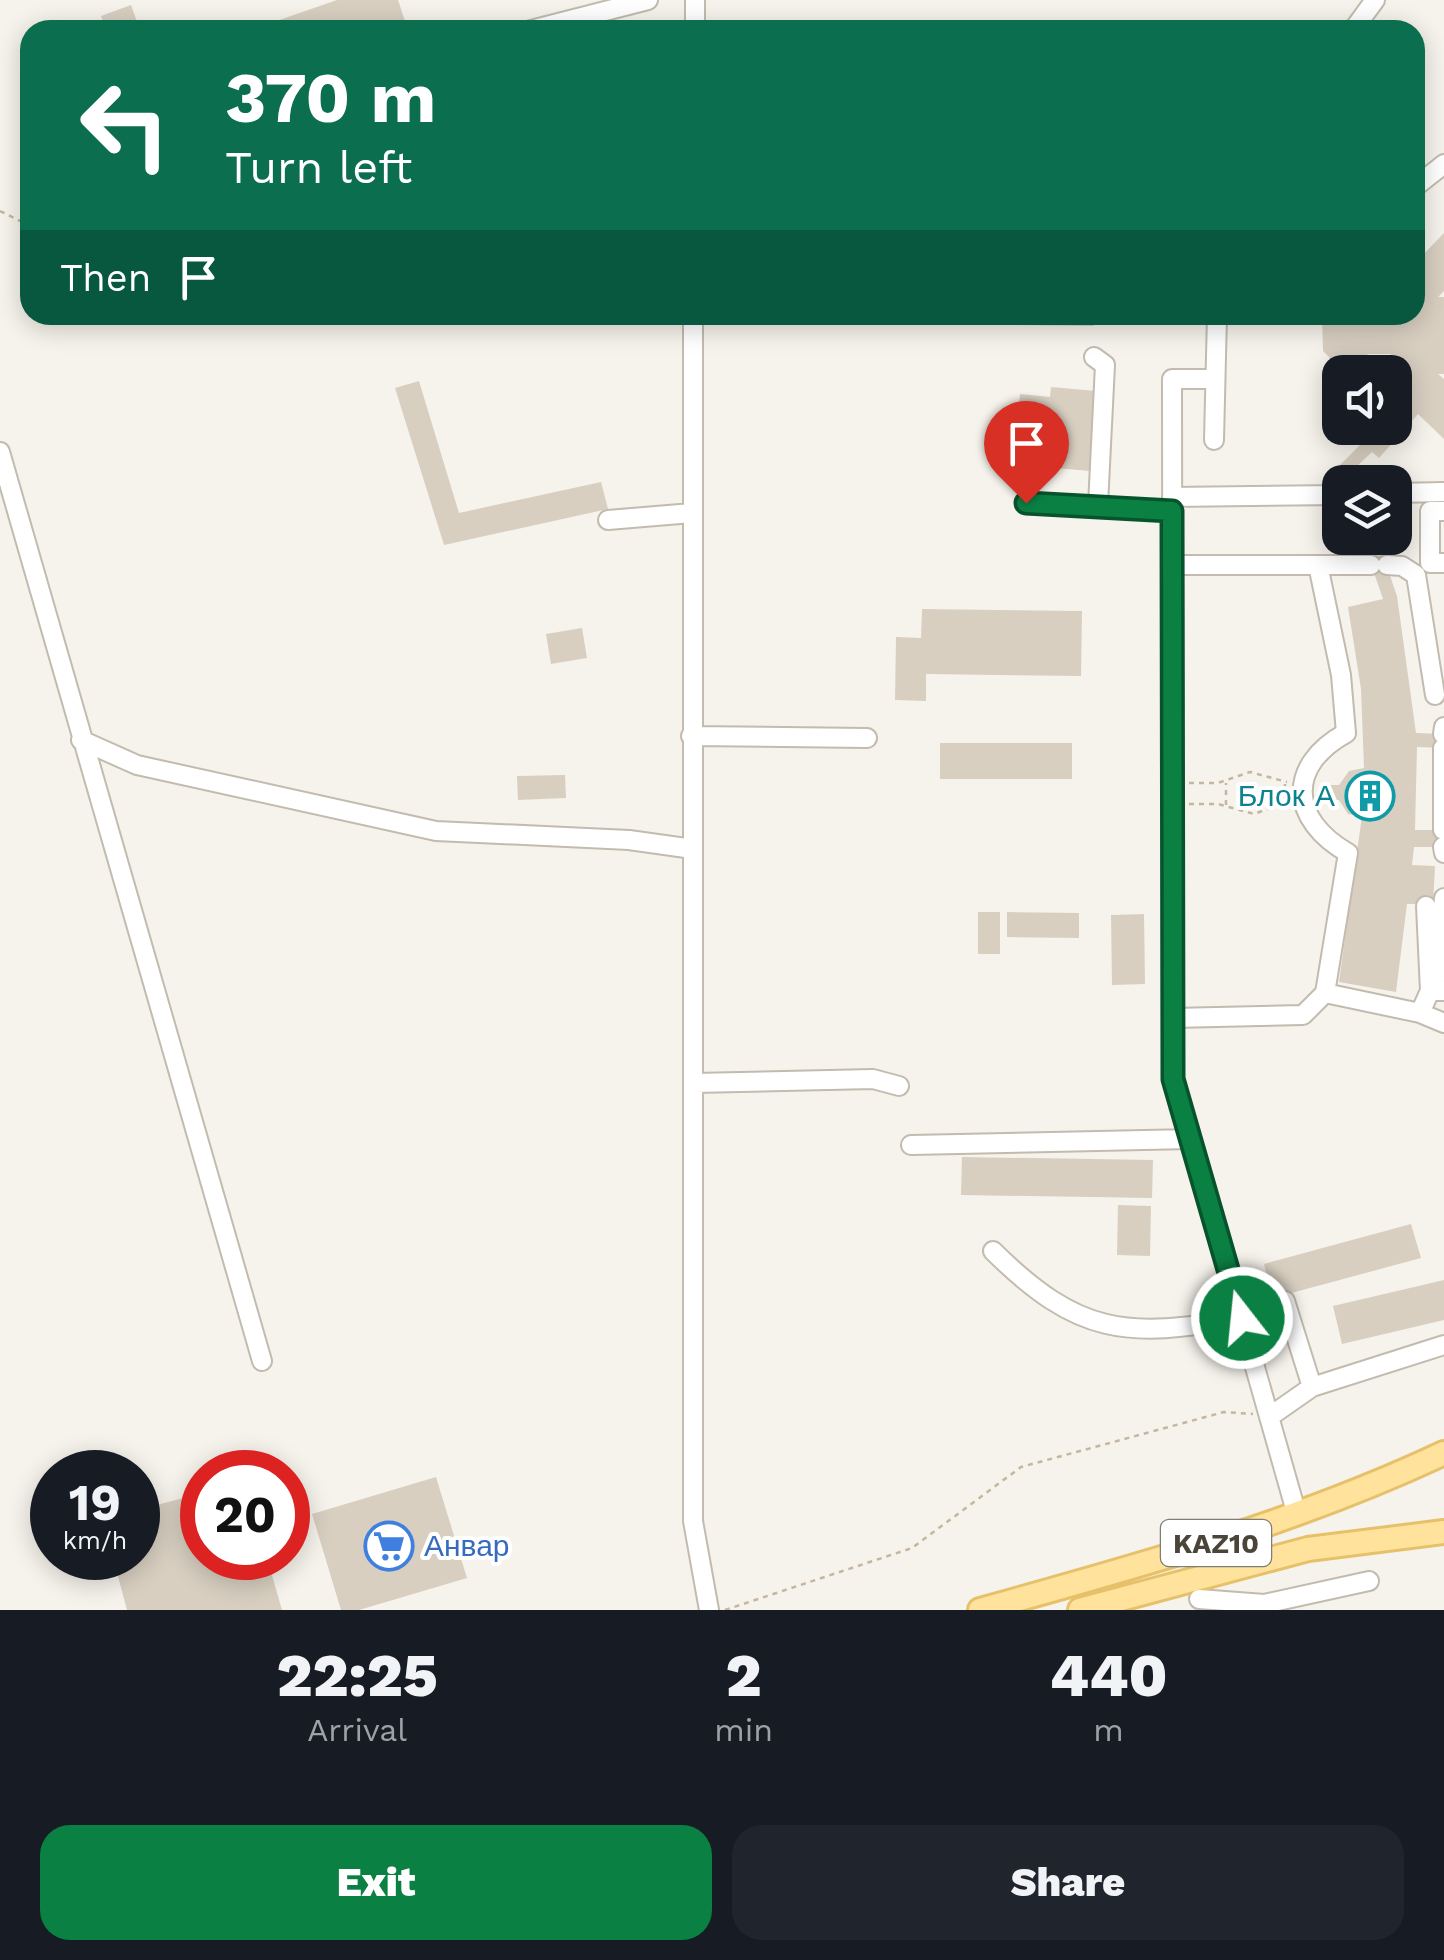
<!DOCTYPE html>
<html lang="en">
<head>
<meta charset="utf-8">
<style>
  :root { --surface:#171b24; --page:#20242c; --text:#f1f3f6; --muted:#9ea1a6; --accent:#0b8043 }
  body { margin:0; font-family:"Work Sans",sans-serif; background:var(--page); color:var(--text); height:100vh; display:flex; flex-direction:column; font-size:38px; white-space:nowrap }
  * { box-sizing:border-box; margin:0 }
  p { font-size:32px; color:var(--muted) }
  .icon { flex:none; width:55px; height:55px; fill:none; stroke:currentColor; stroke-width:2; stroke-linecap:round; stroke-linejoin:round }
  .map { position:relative; height:1610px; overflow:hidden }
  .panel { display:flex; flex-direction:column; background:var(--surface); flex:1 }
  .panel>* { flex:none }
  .hud { position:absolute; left:20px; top:20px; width:1405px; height:305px; border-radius:30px; box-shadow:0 5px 25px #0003; background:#0b6e4f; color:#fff; overflow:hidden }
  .tools { position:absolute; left:1322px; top:355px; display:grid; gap:20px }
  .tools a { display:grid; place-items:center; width:90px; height:90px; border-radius:20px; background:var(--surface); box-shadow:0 5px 25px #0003; font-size:50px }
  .speed { position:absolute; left:30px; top:1450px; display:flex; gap:20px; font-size:50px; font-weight:700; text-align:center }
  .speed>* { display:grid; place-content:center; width:130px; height:130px; border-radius:50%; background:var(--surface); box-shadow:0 5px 25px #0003; line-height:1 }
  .speed small { font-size:25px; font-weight:400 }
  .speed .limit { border:15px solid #d22; background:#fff; color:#111 }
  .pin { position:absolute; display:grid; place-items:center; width:85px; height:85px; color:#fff; margin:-102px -42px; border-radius:50% 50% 50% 0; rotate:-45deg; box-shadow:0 0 10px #0007 }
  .pin .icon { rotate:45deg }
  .me { position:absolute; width:110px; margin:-55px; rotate:344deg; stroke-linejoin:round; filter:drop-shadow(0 0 8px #0008) }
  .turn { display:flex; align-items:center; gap:35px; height:210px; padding:0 40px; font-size:45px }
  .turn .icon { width:130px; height:130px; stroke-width:2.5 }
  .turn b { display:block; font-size:70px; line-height:85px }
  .then { display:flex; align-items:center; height:95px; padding:0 40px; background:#0003; gap:20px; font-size:38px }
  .eta { display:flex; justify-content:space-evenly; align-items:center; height:170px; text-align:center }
  .eta b { font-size:60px; font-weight:800; line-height:70px }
  .primary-button { display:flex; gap:20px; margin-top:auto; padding:20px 40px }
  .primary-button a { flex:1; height:115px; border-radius:30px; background:var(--accent); color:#fff; font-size:40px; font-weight:800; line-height:115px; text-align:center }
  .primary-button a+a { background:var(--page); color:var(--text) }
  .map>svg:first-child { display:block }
  .building { fill:#d8cfc1 }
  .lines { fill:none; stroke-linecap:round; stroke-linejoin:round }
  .minor-casing { stroke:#c2bbae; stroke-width:22 }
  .major-casing { stroke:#e6c16a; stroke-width:28 }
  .path { stroke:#c4b79f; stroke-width:2.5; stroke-dasharray:5 5; stroke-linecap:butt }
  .minor { stroke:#fff; stroke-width:18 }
  .major { stroke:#ffe39c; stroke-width:22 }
  .route-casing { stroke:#07532c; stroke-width:25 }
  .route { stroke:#0b8043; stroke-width:18 }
  .labels { text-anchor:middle; stroke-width:8; stroke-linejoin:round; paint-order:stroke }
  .shield { fill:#fff; stroke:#817c74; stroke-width:2.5 }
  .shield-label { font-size:28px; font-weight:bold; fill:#4b4439 }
  .culture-label { font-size:30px; fill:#0d838f; stroke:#fff; text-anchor:end }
  .shop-label { font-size:30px; fill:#366cbe; stroke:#fff; text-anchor:start }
</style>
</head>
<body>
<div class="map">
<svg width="1444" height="1610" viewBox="0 0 1444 1610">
  <rect width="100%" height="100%" fill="#f6f3ec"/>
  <path class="building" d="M 337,0 L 398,0 L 408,30 L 263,30 L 262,26 Z
    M 131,5 L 140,30 L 106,30 L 101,16 Z
    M 1444,233 L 1444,291 L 1438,297 L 1444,297 L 1444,374 L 1438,374 L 1444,379 L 1444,439 L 1418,414 L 1379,458 L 1372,452 L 1354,469 L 1358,482 L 1343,482 L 1338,467 L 1362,443 L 1350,432 L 1355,428 L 1395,428 L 1395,372 L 1391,354 L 1368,354 L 1357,365 L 1339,367 L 1323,351 L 1322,315 L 1415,315 L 1415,253 L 1420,258 Z
    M 1012,315 L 1094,315 L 1094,326 L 1012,325 Z
    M 419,381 L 459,513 L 601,482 L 608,509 L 444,545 L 395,388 Z
    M 1051,387 L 1096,391 L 1089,471 L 1046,467 L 1047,458 L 1015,455 L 1020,394 L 1050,397 Z
    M 1362,538 L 1377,538 L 1397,596 L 1416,733 L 1444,734 L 1444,748 L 1417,747 L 1415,830 L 1444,830 L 1444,847 L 1414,847 L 1412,865 L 1435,866 L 1433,904 L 1407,904 L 1396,992 L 1339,982 L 1362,816 L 1348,814 L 1339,800 L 1323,800 L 1323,785 L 1339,785 L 1349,771 L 1364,768 L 1361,689 L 1348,607 L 1383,599 Z
    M 922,609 L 1082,611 L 1081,676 L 926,674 L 926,701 L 895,700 L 896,637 L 921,638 Z
    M 582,628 L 587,658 L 551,664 L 546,634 Z
    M 940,743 L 1072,743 L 1072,779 L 940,779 Z
    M 565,775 L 566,798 L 518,800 L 517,776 Z
    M 978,912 L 1000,912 L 1000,954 L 978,954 Z
    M 1007,912 L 1079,913 L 1079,938 L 1007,937 Z
    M 1144,914 L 1145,984 L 1112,985 L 1111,915 Z
    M 962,1157 L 1153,1160 L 1152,1198 L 961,1195 Z
    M 1118,1205 L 1151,1206 L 1150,1256 L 1117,1255 Z
    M 1411,1224 L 1421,1258 L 1273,1298 L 1264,1264 Z
    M 1444,1280 L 1444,1320 L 1342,1344 L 1333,1306 Z
    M 436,1477 L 467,1578 L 359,1610 L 341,1610 L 312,1514 Z
    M 202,1493 L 202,1558 L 267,1558 L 282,1610 L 127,1610 L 113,1558 L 138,1558 L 138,1510 Z"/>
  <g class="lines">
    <g class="minor-casing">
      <path id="minor" d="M 695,0 L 695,30
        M 531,30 L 648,0
        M 1353,30 L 1375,0
        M 1415,187 L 1444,164
        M 693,315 L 693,1521 L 709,1610
        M 1094,357 L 1105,365 L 1098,505
        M 1213,379 L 1172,379 L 1173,1079 L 1297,1515
        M 1214,440 L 1217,315
        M 0,452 L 262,1361
        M 1395,493 L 1444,492
        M 1172,497 L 1340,495
        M 1026,503 L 1172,511
        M 1444,511 L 1430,511 L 1430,563 L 1444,563
        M 608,520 L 692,513
        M 1172,565 L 1371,565
        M 1387,565 L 1402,566 L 1416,575 L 1435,695
        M 1443,734 L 1444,727
        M 691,736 L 867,738
        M 81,740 L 137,765 L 436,831 L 629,840 L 693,849
        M 1443,748 L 1443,830
        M 1443,847 L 1444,853
        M 1426,906 L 1430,991 L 1444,991
        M 1325,993 L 1420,1013 L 1438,973 L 1444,898
        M 1420,1013 L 1444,1023
        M 1173,1018 L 1303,1015 L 1325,993 L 1348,853 C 1290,820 1286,766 1346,733 L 1341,675 L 1318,565
        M 694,1083 L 873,1079 L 899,1086
        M 911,1145 L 1191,1139
        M 993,1251 C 1078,1335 1126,1339 1241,1318
        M 1285,1301 L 1312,1387
        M 1269,1417 L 1312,1387 L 1444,1345
        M 1199,1599 L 1264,1604 L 1369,1581"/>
    </g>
    <g class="major-casing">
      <path id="major" d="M 980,1610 C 1139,1566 1295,1523 1444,1453
        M 1080,1610 L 1308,1549 L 1444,1532"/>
    </g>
    <path class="path" d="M 0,211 L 30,226
      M 1189,783 L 1218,783 L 1250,772 L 1287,782
      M 1285,784 L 1285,801
      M 1189,804 L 1218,804 L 1254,814 L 1287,802
      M 1226,805 L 1226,783
      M 725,1610 L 912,1548 L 1021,1467 L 1224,1412 L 1253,1414"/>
    <use href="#minor" class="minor"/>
    <use href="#major" class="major"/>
  </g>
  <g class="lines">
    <g class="route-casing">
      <path id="route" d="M 1026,503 L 1172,511 L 1173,1079 L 1242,1318"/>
    </g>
    <use href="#route" class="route"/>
  </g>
  <defs>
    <g id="building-ring" transform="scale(2.5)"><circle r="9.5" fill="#fff" stroke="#0f9aa8" stroke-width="1.5"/><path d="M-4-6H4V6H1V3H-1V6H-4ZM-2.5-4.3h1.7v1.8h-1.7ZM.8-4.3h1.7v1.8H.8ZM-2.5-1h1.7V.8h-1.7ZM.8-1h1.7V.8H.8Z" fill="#0f9aa8"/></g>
    <g id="supermarket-ring" transform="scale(2.5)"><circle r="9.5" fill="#fff" stroke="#3f7fe0" stroke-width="1.5"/><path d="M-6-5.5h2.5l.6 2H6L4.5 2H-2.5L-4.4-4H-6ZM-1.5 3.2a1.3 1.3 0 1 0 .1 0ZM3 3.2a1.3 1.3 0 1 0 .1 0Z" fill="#3f7fe0"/></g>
  </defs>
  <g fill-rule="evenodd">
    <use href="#building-ring" x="1370" y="796"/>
    <use href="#supermarket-ring" x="389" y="1546"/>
  </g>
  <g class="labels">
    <rect class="shield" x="1161" y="1520" width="110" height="46" rx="8"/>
    <g class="shield-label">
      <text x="1216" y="1553">KAZ10</text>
    </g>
    <g class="culture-label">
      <text x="1335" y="806">Блок А</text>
    </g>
    <g class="shop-label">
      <text x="424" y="1556">Анвар</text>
    </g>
  </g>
</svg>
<div class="tools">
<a><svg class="icon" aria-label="sound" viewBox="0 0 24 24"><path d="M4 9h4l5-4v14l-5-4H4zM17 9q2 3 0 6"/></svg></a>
<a><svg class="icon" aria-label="layers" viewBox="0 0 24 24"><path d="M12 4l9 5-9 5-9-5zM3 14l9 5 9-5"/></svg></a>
</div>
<div class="speed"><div>19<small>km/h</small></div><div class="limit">20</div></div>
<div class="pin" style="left:1026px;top:503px;background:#d93025"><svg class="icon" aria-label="arrive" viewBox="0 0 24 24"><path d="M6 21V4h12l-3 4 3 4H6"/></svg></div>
<svg class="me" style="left:1242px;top:1318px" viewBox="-20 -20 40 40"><circle r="17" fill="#0b8043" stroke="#fff" stroke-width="3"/><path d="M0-11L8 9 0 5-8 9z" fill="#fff"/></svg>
<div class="hud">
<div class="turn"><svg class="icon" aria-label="left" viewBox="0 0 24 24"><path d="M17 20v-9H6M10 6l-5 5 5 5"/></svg><div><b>370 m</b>Turn left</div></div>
<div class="then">Then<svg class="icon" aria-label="arrive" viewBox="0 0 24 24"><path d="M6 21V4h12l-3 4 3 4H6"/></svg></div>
</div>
</div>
<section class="panel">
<div class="eta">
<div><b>22:25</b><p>Arrival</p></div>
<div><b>2</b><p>min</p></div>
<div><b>440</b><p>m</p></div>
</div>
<div class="primary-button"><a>Exit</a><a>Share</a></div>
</section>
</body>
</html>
